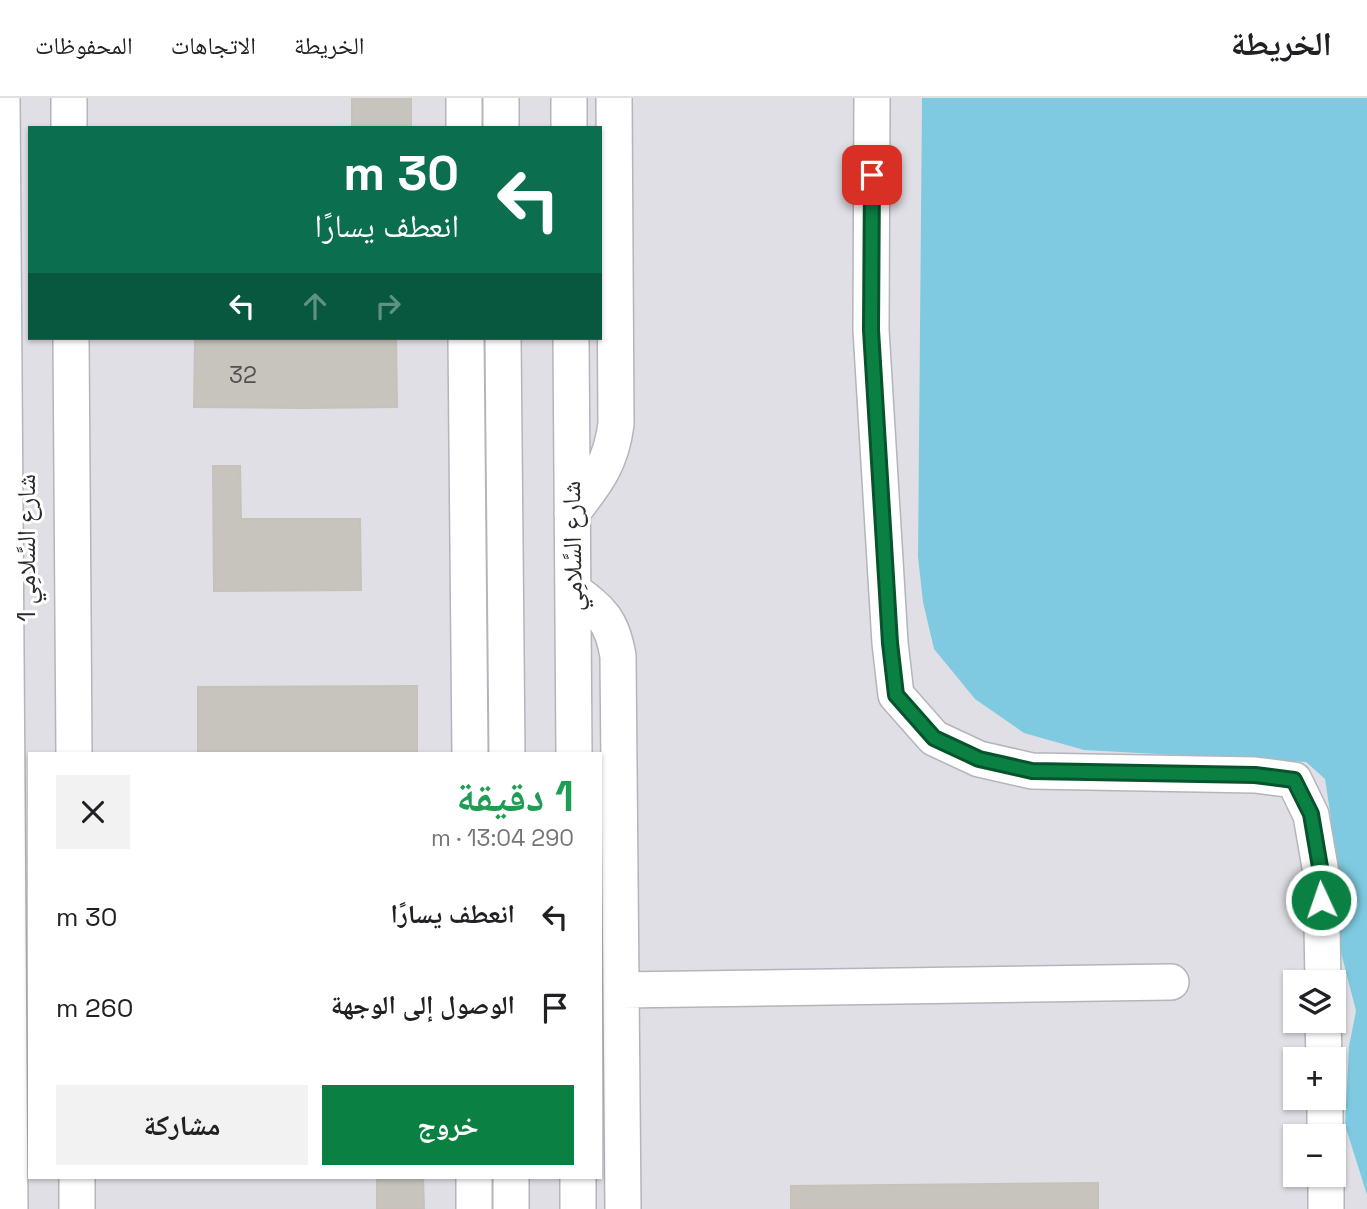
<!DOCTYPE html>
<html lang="ar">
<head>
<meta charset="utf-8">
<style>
  :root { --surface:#fff; --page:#f2f2f2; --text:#202124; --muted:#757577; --line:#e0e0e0; --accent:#0b8043 }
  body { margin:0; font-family:"Space Grotesk","Noto Naskh Arabic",sans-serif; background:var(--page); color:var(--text); direction:rtl; height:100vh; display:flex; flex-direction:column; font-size:26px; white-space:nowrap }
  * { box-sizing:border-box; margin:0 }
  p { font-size:23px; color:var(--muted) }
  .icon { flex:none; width:38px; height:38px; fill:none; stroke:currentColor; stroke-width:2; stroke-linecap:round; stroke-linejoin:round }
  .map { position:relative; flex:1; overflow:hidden; direction:ltr }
  .drawer { position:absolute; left:28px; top:654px; width:574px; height:427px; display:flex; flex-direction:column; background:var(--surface); border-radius:0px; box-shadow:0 2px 5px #0004; direction:rtl }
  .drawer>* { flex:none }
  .guide { position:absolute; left:28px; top:28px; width:574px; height:214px; border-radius:0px; box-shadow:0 2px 5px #0004; direction:rtl; background:#0b6e4f; color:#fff; overflow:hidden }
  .tools { position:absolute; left:1283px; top:872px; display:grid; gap:14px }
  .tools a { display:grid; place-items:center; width:63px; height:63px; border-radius:0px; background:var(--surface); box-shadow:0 2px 5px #0004; font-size:35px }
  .pin { position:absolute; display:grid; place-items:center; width:60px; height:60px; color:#fff; margin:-30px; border-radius:14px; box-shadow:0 4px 10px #0006 }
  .me { position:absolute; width:77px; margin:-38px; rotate:357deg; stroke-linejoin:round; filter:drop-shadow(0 0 5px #0008) }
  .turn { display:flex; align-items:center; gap:24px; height:147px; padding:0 28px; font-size:32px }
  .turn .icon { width:91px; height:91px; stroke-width:2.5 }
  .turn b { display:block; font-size:49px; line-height:60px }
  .lanes { display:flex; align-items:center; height:66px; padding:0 28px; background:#0003; justify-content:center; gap:35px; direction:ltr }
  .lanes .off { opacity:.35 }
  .round { display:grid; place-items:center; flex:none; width:74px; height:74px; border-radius:0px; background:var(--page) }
  .overview { display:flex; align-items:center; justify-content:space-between; height:119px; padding:0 28px }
  h1 { font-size:42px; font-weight:800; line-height:52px; color:#1e9e55 }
  .cta { display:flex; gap:14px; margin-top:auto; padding:14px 28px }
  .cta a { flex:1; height:80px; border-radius:0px; background:var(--accent); color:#fff; font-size:28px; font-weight:800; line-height:80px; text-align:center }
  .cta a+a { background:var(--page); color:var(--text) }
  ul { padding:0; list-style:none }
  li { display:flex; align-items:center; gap:21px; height:91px; padding:0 28px }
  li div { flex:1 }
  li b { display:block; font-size:26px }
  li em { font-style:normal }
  header { display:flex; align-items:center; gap:42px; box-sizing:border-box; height:98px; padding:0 35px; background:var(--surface); border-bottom:2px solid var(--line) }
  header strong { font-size:33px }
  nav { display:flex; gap:38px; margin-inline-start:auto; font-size:24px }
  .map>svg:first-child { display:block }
  .industrial { fill:#e0dfe5; fill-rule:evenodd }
  .water { fill:#7fcae1 }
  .building { fill:#c7c4be; stroke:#c7c1b9; stroke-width:2 }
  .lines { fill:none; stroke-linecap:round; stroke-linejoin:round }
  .minor-casing { stroke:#b3b5bd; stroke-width:38 }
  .minor { stroke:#fff; stroke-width:35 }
  .route-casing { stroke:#07532c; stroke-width:18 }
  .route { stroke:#0b8043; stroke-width:12 }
  .labels { text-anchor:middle; stroke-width:6; stroke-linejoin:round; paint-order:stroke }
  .number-label { font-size:23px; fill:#525150 }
  .street-label { font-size:26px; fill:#2b2b2b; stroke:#fff }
</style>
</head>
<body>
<header>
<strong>الخريطة</strong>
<nav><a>الخريطة</a><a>الاتجاهات</a><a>المحفوظات</a></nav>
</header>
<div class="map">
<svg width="1367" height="1111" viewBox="0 0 1367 1111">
  <rect width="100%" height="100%" fill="#ebe6df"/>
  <path class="industrial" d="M 0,0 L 922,0 L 918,458 L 923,504 L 934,551 L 975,601 L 1024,635 L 1084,652 L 1306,664 L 1325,681 L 1331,721 L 1336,835 L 1356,914 L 1349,948 L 1345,1027 L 1367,1097 L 1367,1111 L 0,1111 ZM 30,30 L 600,30 L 600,240 L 30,240 ZM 30,656 L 600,656 L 600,1080 L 30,1080 ZM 1295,884 L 1334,884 L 1334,922 L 1295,922 ZM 1295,961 L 1334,961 L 1334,999 L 1295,999 ZM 1295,1038 L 1334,1038 L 1334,1076 L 1295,1076 Z"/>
  <path class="water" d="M 922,0 L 1367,0 L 1367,1097 L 1345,1027 L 1349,948 L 1356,913 L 1336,835 L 1331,721 L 1325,681 L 1306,664 L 1084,652 L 1024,635 L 975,601 L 934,551 L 923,504 L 918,459 Z"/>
  <path class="building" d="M 352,0 L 411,0 L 411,30 L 352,30 Z
    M 195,240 L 396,240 L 397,309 L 303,310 L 194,309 Z
    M 213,368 L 240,368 L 241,421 L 360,421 L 361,492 L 214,493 Z
    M 417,588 L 417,656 L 198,656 L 198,589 Z
    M 377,1080 L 423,1080 L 424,1111 L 377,1111 Z
    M 1098,1085 L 1098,1111 L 791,1111 L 791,1088 Z"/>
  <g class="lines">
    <g class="minor-casing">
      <path id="minor" d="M 2,0 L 10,1111
        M 69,0 L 69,30
        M 464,0 L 464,30
        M 501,0 L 501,30
        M 569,0 L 569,30
        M 872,0 L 871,232 L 890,545 L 896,597 L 934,640 L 979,661 L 1032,673 L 1255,677 L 1294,682 L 1311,717 L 1321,775 L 1323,884
        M 71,240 L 74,656
        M 466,240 L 470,656
        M 503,240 L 507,656
        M 571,240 L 574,656
        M 572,415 C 596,384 611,366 616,326 L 614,0
        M 573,492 C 601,513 612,522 618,558 L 623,1111
        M 621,892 L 1171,884
        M 1323,922 L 1324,961
        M 1325,999 L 1325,1038
        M 1326,1076 L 1326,1111
        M 77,1080 L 77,1111
        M 474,1080 L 474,1111
        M 511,1080 L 511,1111
        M 578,1080 L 578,1111"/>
    </g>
    <use href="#minor" class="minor"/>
  </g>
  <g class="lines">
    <g class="route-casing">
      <path id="route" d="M 872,77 L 871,232 L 890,545 L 896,597 L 934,640 L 979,661 L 1032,673 L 1255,677 L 1294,682 L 1311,716 L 1321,775 L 1321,802"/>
    </g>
    <use href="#route" class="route"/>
  </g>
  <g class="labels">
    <g class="number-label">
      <text x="243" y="285">32</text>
    </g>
    <g class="street-label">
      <text transform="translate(572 448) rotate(-91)" y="9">شارع السَّلامِي</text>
      <text transform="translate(26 450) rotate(-90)" y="9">شارع السَّلامِي 1</text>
    </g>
  </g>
</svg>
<div class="tools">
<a><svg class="icon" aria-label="layers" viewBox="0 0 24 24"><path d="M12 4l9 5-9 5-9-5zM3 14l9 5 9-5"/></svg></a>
<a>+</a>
<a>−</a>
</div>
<div class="pin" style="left:872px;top:77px;background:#d93025"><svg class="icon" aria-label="arrive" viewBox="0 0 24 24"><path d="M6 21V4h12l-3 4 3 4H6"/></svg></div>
<svg class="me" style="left:1321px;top:802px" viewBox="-20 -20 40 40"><circle r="17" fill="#0b8043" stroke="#fff" stroke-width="3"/><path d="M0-11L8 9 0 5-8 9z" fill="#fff"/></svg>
<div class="guide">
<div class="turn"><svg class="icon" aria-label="left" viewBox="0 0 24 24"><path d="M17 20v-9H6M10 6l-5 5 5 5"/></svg><div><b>30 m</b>انعطف يسارًا</div></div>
<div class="lanes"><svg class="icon" aria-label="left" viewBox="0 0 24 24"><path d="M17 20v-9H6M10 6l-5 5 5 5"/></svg><svg class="icon off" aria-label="ahead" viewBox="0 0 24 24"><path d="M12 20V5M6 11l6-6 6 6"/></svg><svg class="icon off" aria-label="right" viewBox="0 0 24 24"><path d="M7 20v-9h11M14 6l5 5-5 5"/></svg></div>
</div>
<section class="drawer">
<div class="overview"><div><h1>1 دقيقة</h1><p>290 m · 13:04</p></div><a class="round"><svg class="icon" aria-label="close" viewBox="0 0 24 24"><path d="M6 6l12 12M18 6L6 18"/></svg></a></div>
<ul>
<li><svg class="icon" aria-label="left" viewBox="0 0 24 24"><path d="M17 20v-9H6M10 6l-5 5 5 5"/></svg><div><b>انعطف يسارًا</b></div><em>30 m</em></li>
<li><svg class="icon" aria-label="arrive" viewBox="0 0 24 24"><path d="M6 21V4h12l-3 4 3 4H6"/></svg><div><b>الوصول إلى الوجهة</b></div><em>260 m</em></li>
</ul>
<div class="cta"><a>خروج</a><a>مشاركة</a></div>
</section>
</div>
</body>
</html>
